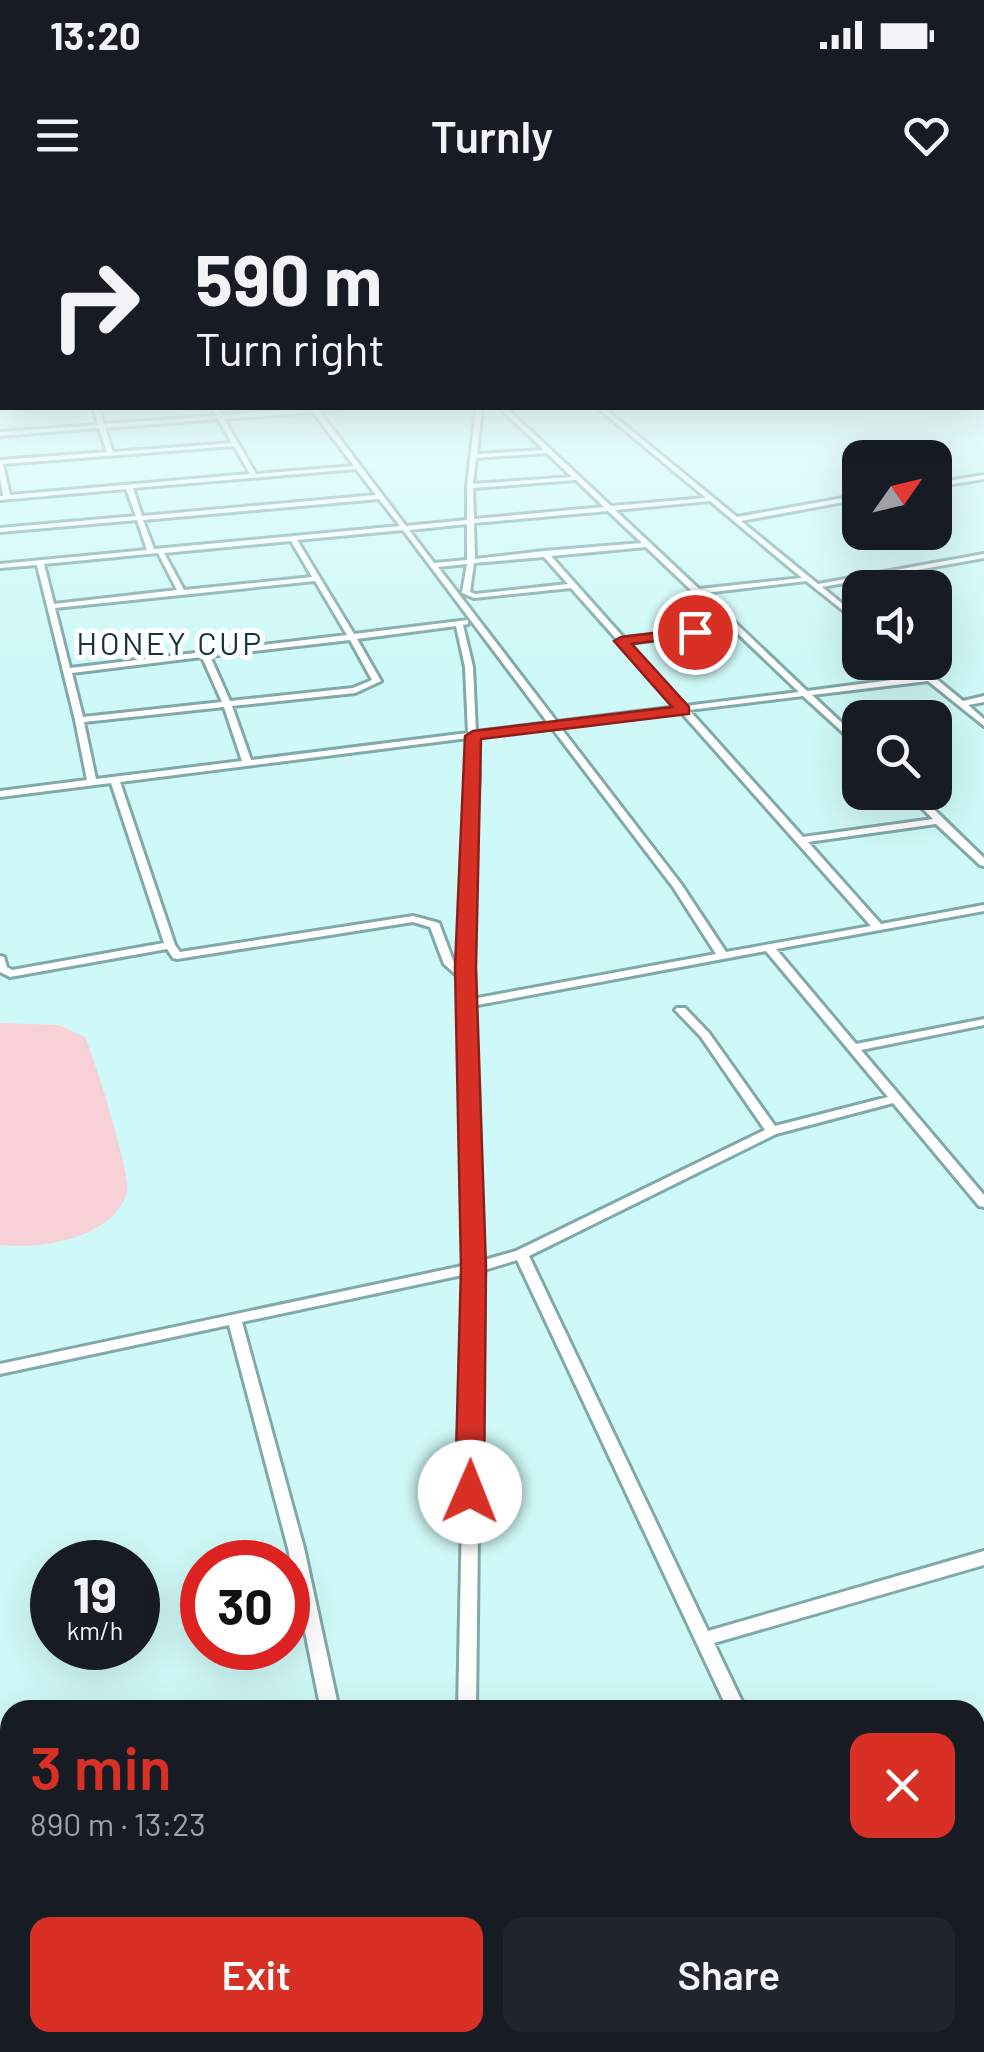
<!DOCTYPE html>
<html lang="en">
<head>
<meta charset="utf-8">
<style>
  :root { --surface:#171b24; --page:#20242c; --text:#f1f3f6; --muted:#9ea1a6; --accent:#d93025 }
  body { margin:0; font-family:Barlow,sans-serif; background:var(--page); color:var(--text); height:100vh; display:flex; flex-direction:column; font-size:38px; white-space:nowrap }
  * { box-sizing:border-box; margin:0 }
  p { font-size:32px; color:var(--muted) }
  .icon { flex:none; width:55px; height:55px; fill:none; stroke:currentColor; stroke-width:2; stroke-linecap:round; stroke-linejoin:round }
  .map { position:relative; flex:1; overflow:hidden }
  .sheet { position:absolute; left:0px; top:1500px; width:985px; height:352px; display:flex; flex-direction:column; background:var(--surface); border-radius:30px 30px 0 0; box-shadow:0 10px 40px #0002 }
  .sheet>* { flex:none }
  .top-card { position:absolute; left:0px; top:0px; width:985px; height:210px; box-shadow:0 10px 40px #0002; background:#171b24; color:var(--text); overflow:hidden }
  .needle { width:65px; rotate:56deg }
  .controls { position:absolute; left:842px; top:240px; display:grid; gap:20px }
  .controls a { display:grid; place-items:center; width:110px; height:110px; border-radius:20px; background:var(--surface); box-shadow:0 10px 40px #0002; font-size:50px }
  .speed { position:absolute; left:30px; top:1340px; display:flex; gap:20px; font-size:50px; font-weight:700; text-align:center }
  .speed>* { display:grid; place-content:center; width:130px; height:130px; border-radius:50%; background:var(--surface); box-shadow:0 10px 40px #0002; line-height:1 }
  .speed small { font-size:25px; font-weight:400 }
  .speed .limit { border:15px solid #d22; background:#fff; color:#111 }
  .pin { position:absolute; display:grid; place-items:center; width:85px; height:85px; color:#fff; margin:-42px; border:5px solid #fff; border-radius:50%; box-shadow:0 2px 10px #0007 }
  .me { position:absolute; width:110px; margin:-55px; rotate:1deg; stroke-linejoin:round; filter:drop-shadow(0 0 8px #0008) }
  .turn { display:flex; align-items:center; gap:35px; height:210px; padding:0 30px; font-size:45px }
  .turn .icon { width:130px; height:130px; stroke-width:2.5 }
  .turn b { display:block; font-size:70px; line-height:85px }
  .round { display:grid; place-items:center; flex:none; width:105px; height:105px; border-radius:20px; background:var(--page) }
  .summary { display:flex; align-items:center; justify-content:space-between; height:170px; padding:0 30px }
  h1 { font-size:60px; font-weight:600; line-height:75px; color:var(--accent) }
  .action { display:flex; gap:20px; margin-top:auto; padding:20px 30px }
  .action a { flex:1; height:115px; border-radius:20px; background:var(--accent); color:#fff; font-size:40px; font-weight:600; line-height:115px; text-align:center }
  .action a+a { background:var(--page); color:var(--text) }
  .status { display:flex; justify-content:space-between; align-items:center; height:70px; padding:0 50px; background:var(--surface); direction:ltr }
  .status svg { height:28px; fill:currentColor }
  header { display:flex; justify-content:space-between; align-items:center; height:130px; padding:0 30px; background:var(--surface); font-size:45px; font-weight:600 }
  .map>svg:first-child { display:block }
  .green { fill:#f8d0d8 }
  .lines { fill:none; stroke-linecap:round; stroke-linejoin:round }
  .minor-casing { stroke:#81a9a8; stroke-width:6 }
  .minor { fill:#fff; fill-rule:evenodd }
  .route { fill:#d93025; stroke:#8d1f18; stroke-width:2.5 }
  .labels { text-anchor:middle; stroke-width:10; stroke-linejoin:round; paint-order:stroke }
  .far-quarter-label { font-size:32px; letter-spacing:2.5px; fill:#123938; stroke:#fff }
</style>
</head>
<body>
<div class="status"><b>13:20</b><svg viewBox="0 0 49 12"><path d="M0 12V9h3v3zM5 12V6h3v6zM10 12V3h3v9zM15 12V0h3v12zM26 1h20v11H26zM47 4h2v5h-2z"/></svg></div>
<header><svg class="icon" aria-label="menu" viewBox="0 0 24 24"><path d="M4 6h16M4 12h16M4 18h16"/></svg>Turnly<svg class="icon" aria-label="heart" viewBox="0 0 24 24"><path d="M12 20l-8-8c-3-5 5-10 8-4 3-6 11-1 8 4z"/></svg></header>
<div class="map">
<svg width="984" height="1852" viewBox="0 0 984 1852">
  <rect width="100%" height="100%" fill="#cff9f8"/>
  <path class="green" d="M 0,823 L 59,825 L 85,837 C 94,857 131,975 127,992 C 114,1038 40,1050 0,1045 Z"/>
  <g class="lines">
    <g class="minor-casing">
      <path id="minor" d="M 2,204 L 3,208 L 0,209 L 0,205 Z
        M 93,208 L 99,208 L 104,224 L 217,216 L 212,208 L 218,208 L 222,215 L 310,208 L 343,208 L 340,210 L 319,211 L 406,326 L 467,320 L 467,286 L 476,208 L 482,208 L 477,254 L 544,250 L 500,208 L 506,208 L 611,306 L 706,298 L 598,208 L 604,208 L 737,317 L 860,295 L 860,299 L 741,321 L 818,384 L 984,354 L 984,358 L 822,387 L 860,418 L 860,424 L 806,381 L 704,393 L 807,491 L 922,476 L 906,462 L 916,462 L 963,501 L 984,496 L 984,502 L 968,505 L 984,519 L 984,526 L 928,481 L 812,495 L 860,540 L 860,548 L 803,496 L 689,510 L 803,637 L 933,619 L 906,592 L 916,592 L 984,658 L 984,666 L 980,665 L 936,624 L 808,642 L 881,724 L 984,705 L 984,711 L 776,749 L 856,844 L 984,819 L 984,825 L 861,850 L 984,995 L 984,1007 L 979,1006 L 893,903 L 776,934 L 529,1056 L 708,1431 L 984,1351 L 984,1365 L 714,1443 L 746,1510 L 728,1510 L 517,1060 L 481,1071 L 476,1510 L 458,1510 L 467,1074 L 242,1122 L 304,1348 L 339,1510 L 321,1510 L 288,1348 L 229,1125 L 0,1174 L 0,1164 L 467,1065 L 460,778 L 444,764 L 430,727 L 413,722 L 177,759 L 173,758 L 167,749 L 10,777 L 0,772 L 0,756 L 4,757 L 7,767 L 12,770 L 164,743 L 111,583 L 0,597 L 0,591 L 87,580 L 75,520 L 37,365 L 0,368 L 0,364 L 147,350 L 137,320 L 0,332 L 0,328 L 136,316 L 126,289 L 0,300 L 0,296 L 3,296 L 0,278 L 0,260 L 107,252 L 99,228 L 0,236 L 0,232 L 98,225 ZM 313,212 L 354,266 L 256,274 L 224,219 ZM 218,219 L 232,243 L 113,252 L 105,228 ZM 234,246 L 250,274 L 10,295 L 3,264 ZM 547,253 L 572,277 L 473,284 L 476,258 ZM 356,269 L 376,295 L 142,316 L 133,288 ZM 576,280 L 604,307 L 474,319 L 473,288 ZM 379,299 L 400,326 L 154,349 L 143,320 ZM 710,301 L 802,378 L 699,389 L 615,310 ZM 608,311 L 642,343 L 544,351 L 475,359 L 474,323 ZM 467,324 L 467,360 L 434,363 L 409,330 ZM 403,330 L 548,523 L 476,532 L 473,467 L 463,425 L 468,424 L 468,420 L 354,434 L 297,340 ZM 291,341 L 312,377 L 184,390 L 164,353 ZM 646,347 L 692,391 L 692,394 L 696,394 L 729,426 L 624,438 L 551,356 ZM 158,353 L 177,390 L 54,404 L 44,364 ZM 544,357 L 568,384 L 475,394 L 470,392 L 474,363 ZM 467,364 L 462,393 L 474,398 L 571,388 L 677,507 L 557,522 L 438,367 ZM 315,381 L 347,435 L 70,468 L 55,408 ZM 456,426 L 465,467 L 468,533 L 251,560 L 232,506 L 355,493 L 381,481 L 357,439 ZM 734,430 L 799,492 L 685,506 L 628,443 ZM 350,440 L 372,480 L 353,488 L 230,501 L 210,456 ZM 202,457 L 222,502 L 83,517 L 72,473 ZM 224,507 L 242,561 L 96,579 L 84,522 ZM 681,512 L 871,726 L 726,752 L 681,684 L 560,527 ZM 552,528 L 673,687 L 716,754 L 472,799 L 470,767 L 479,574 L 477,537 ZM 468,538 L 469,574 L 460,767 L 454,763 L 439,723 L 413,716 L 180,752 L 175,745 L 120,582 ZM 766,751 L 888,897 L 775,926 L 709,833 L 685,808 L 677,808 L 675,810 L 677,812 L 701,837 L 765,930 L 516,1051 L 481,1061 L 472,806 Z
        M 984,275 L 984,279 L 935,287 L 935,283 Z
        M 0,1588 L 7,1591 L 10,1603 L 10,1716 L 3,1713 L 0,1705 Z
        M 984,1840 L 984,1852 L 970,1852 L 973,1844 Z
        M 13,1842 L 35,1842 L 36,1852 L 14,1852 Z
        M 458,1842 L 480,1842 L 480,1852 L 458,1852 Z
        M 882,1842 L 904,1842 L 908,1852 L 886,1852 Z"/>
    </g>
    <use href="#minor" class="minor"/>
  </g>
  <linearGradient id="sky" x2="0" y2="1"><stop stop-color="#9aa9cc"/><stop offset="0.43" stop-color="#e9fcfc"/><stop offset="1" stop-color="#e9fcfc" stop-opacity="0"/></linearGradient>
  <rect width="984" height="452" fill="url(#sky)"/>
  <path class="route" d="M 695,428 L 702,432 L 700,435 L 632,444 L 689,507 L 689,514 L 481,539 L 476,767 L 486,1068 L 484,1292 L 480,1299 L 470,1303 L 459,1299 L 455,1292 L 461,1068 L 455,767 L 465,536 L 473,531 L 672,507 L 614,441 L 621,437 Z"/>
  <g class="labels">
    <g class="far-quarter-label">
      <text x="170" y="455">HONEY CUP</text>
    </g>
  </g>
</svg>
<div class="controls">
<a><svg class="needle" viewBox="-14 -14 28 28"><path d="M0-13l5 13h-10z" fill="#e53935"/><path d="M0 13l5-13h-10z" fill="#9ea1a6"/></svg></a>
<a><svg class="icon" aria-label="sound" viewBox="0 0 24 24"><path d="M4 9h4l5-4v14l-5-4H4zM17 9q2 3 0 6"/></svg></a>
<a><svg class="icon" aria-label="search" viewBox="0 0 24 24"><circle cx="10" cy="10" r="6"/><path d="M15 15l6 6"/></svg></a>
</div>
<div class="speed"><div>19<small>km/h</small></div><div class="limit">30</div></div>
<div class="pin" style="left:695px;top:432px;background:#d93025"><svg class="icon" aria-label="arrive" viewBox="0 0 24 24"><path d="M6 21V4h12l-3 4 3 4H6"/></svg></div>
<svg class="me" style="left:470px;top:1292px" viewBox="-20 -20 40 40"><circle r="19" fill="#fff"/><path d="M0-13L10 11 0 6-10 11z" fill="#d93025"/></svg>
<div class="top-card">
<div class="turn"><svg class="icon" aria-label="right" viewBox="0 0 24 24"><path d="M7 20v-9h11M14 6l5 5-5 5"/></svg><div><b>590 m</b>Turn right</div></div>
</div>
<section class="sheet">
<div class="summary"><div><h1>3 min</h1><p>890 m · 13:23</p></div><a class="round" style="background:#d93025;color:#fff"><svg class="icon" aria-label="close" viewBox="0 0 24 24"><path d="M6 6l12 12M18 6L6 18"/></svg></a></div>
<div class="action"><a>Exit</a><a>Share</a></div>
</section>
</div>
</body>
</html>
